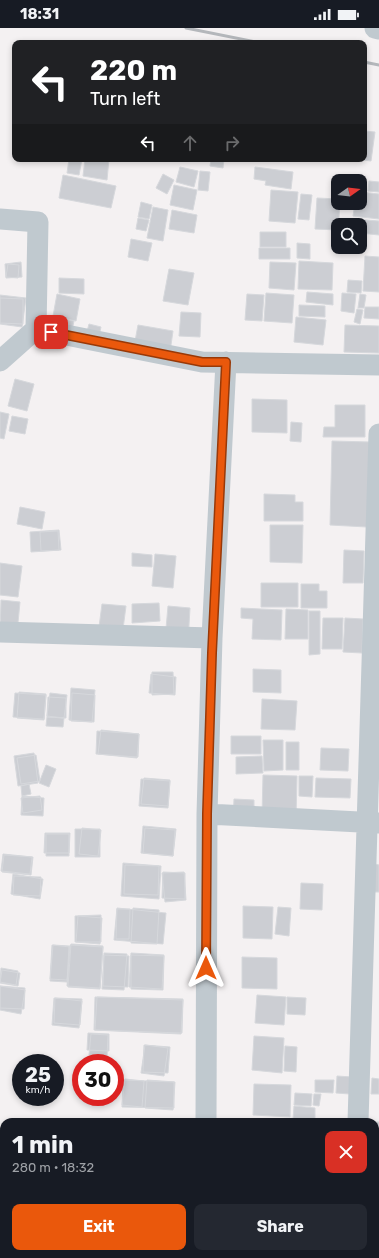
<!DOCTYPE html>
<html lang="en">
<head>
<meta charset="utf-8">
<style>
  :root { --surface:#171b24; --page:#242831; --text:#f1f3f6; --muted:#9ea1a6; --accent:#ea580c }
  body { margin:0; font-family:Rubik,sans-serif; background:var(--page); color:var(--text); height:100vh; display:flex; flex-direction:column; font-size:15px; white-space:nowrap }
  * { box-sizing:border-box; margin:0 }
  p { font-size:13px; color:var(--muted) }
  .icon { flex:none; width:22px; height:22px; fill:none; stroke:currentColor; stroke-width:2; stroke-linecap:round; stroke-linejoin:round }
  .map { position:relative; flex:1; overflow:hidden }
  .side { position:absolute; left:0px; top:1090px; width:379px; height:140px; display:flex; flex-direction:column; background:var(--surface); border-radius:12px 12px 0 0; box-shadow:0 2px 6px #0003 }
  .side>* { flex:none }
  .top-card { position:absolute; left:12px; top:12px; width:355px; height:122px; border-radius:8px; box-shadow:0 2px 6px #0003; background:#202124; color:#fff; overflow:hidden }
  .needle { width:26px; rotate:76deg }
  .controls { position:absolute; left:331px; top:146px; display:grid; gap:8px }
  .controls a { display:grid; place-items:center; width:36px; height:36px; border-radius:8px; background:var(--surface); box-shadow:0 2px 6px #0003; font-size:20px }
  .speed { position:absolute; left:12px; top:1026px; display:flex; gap:8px; font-size:20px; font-weight:700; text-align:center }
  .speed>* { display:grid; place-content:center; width:52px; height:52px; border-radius:50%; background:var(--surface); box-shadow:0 2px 6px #0003; line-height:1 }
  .speed small { font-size:10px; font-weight:400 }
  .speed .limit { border:6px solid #d22; background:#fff; color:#111 }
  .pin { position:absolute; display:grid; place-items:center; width:34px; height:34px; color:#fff; margin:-17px; border-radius:8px; box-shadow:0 2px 6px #0006 }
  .me { position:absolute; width:44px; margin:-22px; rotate:0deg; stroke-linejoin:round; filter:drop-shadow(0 0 3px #0008) }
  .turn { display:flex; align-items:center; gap:14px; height:84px; padding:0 12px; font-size:18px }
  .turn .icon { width:52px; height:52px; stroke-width:2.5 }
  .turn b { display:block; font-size:28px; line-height:34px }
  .lanes { display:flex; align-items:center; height:38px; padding:0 12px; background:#0003; justify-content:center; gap:20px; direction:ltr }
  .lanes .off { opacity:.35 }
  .round { display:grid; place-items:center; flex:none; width:42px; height:42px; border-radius:8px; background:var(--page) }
  .headline { display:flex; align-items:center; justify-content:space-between; height:68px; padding:0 12px }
  h1 { font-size:24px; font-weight:700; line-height:30px }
  .action { display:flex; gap:8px; margin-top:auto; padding:8px 12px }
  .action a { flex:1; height:46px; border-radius:8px; background:var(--accent); color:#fff; font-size:16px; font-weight:700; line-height:46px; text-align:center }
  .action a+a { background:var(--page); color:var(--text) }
  .status { display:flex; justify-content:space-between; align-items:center; height:28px; padding:0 20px; background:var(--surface); direction:ltr }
  .status svg { height:11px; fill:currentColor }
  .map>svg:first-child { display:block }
  .building { fill:#ccced3; stroke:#d6d8dc }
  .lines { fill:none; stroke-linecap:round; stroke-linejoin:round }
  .street { stroke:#c0c9cf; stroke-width:21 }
  .rail { stroke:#b4b7bb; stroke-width:3 }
  .route-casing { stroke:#983908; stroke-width:10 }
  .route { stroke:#ea580c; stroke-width:7 }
</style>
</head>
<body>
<div class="status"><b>18:31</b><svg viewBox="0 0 49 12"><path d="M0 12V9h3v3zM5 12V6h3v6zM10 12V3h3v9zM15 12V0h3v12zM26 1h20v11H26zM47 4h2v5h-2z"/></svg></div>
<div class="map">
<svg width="379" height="1230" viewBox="0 0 379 1230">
  <rect width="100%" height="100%" fill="#f4f1f2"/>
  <path class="building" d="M 364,103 L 375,104 L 371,133 L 356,131 L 364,131 Z
    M 69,131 L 82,131 L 79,147 L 67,145 Z
    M 85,131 L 109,131 L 107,152 L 83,148 Z
    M 211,131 L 224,131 L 223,140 L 210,138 Z
    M 180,139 L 198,143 L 194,159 L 176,154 Z
    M 255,139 L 293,144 L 291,161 L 265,157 L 266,153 L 254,151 Z
    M 200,143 L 210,144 L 208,163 L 198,162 Z
    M 163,146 L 174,152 L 167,166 L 156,160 Z
    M 63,147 L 116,158 L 111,180 L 59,170 Z
    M 336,149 L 349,149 L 349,153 L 338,153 L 338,167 L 335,166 Z
    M 369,153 L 379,154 L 379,164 L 368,163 Z
    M 174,157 L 197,162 L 193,182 L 170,177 Z
    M 271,162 L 298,164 L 295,195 L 269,193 Z
    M 360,164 L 379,166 L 379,191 L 353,188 L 355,175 L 360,175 Z
    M 301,166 L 312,167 L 309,192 L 298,191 Z
    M 317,170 L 338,171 L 338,175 L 340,175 L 338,202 L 315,201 Z
    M 141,174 L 152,177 L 149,191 L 138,189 Z
    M 153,179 L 168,182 L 163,213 L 147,210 Z
    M 172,182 L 197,187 L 194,205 L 169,201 Z
    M 138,190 L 149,192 L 146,203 L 136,201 Z
    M 352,191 L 379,193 L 379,207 L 360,205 L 360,197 L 352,197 Z
    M 260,204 L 286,204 L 286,219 L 260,219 Z
    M 131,211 L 152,215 L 148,233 L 128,229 Z
    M 297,215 L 310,216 L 310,231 L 297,230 Z
    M 259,220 L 290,220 L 290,231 L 259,231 Z
    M 365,228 L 379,229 L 379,264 L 363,263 Z
    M 299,233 L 333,235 L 332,262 L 298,261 Z
    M 21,234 L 22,249 L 6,250 L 5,236 Z
    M 270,234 L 296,235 L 294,262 L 269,260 Z
    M 8,236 L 19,237 L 18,250 L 6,249 Z
    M 169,241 L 194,245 L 188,277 L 163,273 Z
    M 59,250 L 84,251 L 84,266 L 59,265 Z
    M 348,252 L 362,253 L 361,265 L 347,264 Z
    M 307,264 L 333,266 L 333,277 L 306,274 Z
    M 266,265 L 294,267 L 292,295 L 264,293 Z
    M 342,265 L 356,266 L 354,285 L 341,283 Z
    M 57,266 L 80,271 L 76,293 L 53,288 Z
    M 247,266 L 264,267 L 262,293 L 245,292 Z
    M 360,266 L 366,267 L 364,280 L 358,280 Z
    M 0,267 L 26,270 L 22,299 L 0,296 Z
    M 0,270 L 23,271 L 23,296 L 0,295 Z
    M 299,277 L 325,278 L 325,289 L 299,288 Z
    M 365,279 L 379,279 L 379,291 L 364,290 Z
    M 357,281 L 363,282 L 360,296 L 354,294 Z
    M 181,284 L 201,285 L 200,309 L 179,308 Z
    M 54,289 L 74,293 L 72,302 L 52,298 Z
    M 296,289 L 326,292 L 323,317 L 294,314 Z
    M 89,296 L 101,299 L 96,321 L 83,318 Z
    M 138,297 L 173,303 L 169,331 L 133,324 Z
    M 345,297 L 379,298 L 379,325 L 344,324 Z
    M 15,351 L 34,356 L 27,383 L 8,378 Z
    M 252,371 L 287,372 L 287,405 L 252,404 Z
    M 335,377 L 365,377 L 365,409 L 323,409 L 324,399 L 335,399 Z
    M 0,384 L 9,386 L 4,411 L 0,410 Z
    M 12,388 L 28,391 L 25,406 L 9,403 Z
    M 291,394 L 302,395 L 301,414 L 290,413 Z
    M 332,413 L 370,414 L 367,499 L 330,497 Z
    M 264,466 L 295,467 L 295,474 L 303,474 L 303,493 L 264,493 Z
    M 20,479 L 45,484 L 42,501 L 17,496 Z
    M 270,497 L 303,497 L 302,535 L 270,534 Z
    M 59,502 L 61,522 L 31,524 L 30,504 Z
    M 58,503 L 59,522 L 41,523 L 40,504 Z
    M 344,522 L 364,523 L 363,555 L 343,555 Z
    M 132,525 L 152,527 L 152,539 L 132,538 Z
    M 155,526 L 176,528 L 173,560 L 152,558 Z
    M 0,535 L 22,538 L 18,569 L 0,567 Z
    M 261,555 L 298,555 L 298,579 L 261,579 Z
    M 301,556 L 319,556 L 319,563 L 327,563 L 327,580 L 301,580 Z
    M 1,572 L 20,574 L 17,605 L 0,603 Z
    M 159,575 L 160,593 L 132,595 L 132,576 Z
    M 102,576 L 126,578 L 123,601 L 99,599 Z
    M 168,578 L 190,580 L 188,614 L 165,612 Z
    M 241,580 L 282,582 L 281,612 L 252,611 L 253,591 L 241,590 Z
    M 286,581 L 308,582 L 308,611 L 285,611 Z
    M 309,583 L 320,583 L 320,626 L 309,627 Z
    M 323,590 L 343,590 L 342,621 L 322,621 Z
    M 345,590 L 363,591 L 362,625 L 343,624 Z
    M 253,641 L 281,642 L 281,665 L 253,664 Z
    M 152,644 L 173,644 L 174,666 L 152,667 Z
    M 151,646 L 176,649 L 175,667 L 149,665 Z
    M 71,660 L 95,662 L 92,694 L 69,692 Z
    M 19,664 L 46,666 L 44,692 L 17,690 Z
    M 15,665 L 46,667 L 44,691 L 13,689 Z
    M 50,665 L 67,667 L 64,690 L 47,688 Z
    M 72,665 L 95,667 L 94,694 L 71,693 Z
    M 48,669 L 66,670 L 66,690 L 47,689 Z
    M 262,671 L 297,673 L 295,702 L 261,701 Z
    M 47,689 L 64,690 L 63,699 L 46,698 Z
    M 101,702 L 139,706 L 137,730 L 98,726 Z
    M 97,703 L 139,706 L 138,729 L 96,726 Z
    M 231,708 L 261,708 L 261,726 L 231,726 Z
    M 263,712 L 283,712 L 283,742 L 264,743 Z
    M 286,714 L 299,714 L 299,742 L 286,742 Z
    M 321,720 L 349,721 L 348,743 L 320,742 Z
    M 34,725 L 38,755 L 18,758 L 14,728 Z
    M 36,727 L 40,753 L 21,756 L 17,730 Z
    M 262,728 L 263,745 L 236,746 L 236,729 Z
    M 46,737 L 56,741 L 49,759 L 39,755 Z
    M 263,747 L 297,748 L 296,790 L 262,789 Z
    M 299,748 L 313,748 L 312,769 L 299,768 Z
    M 144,750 L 170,752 L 168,778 L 141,776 Z
    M 316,750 L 351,751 L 350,770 L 315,769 Z
    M 141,751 L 170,753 L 168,780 L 139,778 Z
    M 29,756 L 31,766 L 22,768 L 21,758 Z
    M 22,768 L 44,770 L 43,788 L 21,787 Z
    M 40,768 L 42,782 L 23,785 L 21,770 Z
    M 234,771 L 254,772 L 254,792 L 233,791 Z
    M 143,798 L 176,801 L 173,828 L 141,825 Z
    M 82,800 L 101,802 L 98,828 L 79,826 Z
    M 145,800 L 175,802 L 173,828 L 143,825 Z
    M 75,801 L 100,801 L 100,829 L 75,829 Z
    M 45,805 L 70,805 L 69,825 L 44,825 Z
    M 46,806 L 69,806 L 69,828 L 46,828 Z
    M 3,826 L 32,829 L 30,846 L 1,843 Z
    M 4,827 L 33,829 L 31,847 L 2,844 Z
    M 123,835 L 161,838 L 159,871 L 121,868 Z
    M 375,836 L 379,837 L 379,864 L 373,864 Z
    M 125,837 L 159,838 L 158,867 L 124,866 Z
    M 163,844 L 185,845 L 185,871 L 162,870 Z
    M 184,844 L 186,872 L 165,874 L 162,845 Z
    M 13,846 L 43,851 L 40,871 L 11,866 Z
    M 14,848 L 41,849 L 40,868 L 13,867 Z
    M 301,855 L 323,856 L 322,882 L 300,881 Z
    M 243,878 L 273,879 L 272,911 L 243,910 Z
    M 278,879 L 291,880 L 289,908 L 275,906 Z
    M 117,880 L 166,885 L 163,916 L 114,912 Z
    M 133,880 L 159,882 L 157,916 L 131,915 Z
    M 117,881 L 130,881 L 129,911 L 116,911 Z
    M 101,887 L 101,914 L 75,914 L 75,888 Z
    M 78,888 L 102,890 L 100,916 L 76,914 Z
    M 71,916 L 103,918 L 100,961 L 68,959 Z
    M 52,917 L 70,919 L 67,952 L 50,951 Z
    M 53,917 L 69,918 L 67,954 L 50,953 Z
    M 70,917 L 103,919 L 100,960 L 67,958 Z
    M 104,925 L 127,926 L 124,962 L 102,961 Z
    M 131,925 L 164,927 L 162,961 L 129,959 Z
    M 104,927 L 129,928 L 128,959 L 103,958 Z
    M 131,927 L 164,928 L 163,962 L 131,961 Z
    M 242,929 L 277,930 L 277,961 L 242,960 Z
    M 1,940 L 18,943 L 16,957 L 0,954 Z
    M 2,942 L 20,945 L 18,958 L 0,955 Z
    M 0,958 L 25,960 L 24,981 L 0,980 Z
    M 0,958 L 25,962 L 21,986 L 0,982 Z
    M 257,967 L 286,969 L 284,997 L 255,995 Z
    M 95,969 L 183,972 L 181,1006 L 94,1002 Z
    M 97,969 L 183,971 L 182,1005 L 95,1002 Z
    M 287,969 L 306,970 L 305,987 L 287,986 Z
    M 54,970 L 82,973 L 79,1000 L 52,997 Z
    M 55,970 L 82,971 L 80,997 L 54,995 Z
    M 88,1005 L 109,1006 L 109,1023 L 87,1022 Z
    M 91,1006 L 108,1007 L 107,1028 L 89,1027 Z
    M 254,1008 L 284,1010 L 282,1045 L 252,1042 Z
    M 144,1017 L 170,1019 L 168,1045 L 143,1044 Z
    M 145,1017 L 168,1020 L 164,1048 L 141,1045 Z
    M 285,1018 L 297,1019 L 296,1044 L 284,1043 Z
    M 337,1048 L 352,1049 L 350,1066 L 336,1065 Z
    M 372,1050 L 379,1051 L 379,1066 L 371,1066 Z
    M 125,1051 L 144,1053 L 142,1079 L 122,1077 Z
    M 123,1052 L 174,1054 L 174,1080 L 122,1079 Z
    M 147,1052 L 175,1054 L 173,1082 L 145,1080 Z
    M 315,1052 L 334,1052 L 333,1065 L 315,1064 Z
    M 254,1056 L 291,1057 L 290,1089 L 253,1087 Z
    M 295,1065 L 312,1066 L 311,1078 L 294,1077 Z
    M 314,1066 L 321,1066 L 319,1078 L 313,1077 Z
    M 294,1078 L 315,1080 L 315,1093 L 293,1092 Z
    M 375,1094 L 379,1094 L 379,1110 L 375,1110 Z
    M 375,1160 L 379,1160 L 379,1177 L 375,1177 Z
    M 375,1178 L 379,1178 L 379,1204 L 375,1204 Z
    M 4,1220 L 4,1226 L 15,1226 L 14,1230 L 3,1229 Z
    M 134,1226 L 161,1226 L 160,1230 L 134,1230 Z
    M 140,1226 L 162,1227 L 162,1230 L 139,1230 Z
    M 256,1226 L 269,1226 L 269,1230 L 255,1230 Z
    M 62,1228 L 88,1228 L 88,1230 L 62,1230 Z
    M 97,1228 L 126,1228 L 125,1230 L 97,1230 Z"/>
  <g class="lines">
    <path class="street" d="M 375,0 L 379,1
      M 0,191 L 38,194 L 36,301 L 0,333
      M 36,301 L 202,334 L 379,337
      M 0,604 L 212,610
      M 207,786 L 379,795
      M 206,1094 L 207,786 L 212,610 L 226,334
      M 358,1094 L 379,406
      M 205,1230 L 205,1226
      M 354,1230 L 354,1226"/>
    <path class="rail" d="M 186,0 L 261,15
      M 364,34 L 379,37"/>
  </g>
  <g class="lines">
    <g class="route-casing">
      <path id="route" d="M 51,304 L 202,334 L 226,334 L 212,625 L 207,786 L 206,940"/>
    </g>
    <use href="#route" class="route"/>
  </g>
</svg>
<div class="controls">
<a><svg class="needle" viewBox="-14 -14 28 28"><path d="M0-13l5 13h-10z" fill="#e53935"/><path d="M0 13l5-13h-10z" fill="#9ea1a6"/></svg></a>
<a><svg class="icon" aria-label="search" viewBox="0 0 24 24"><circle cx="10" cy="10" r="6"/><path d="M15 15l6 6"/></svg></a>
</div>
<div class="speed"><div>25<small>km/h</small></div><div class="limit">30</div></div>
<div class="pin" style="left:51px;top:304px;background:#d93025"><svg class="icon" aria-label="arrive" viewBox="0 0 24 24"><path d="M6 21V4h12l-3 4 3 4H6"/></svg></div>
<svg class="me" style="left:206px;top:940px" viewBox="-20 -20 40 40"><path d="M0-17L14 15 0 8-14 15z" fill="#ea580c" stroke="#fff" stroke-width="4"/></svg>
<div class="top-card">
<div class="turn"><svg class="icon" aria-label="left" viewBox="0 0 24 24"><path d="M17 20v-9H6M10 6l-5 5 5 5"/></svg><div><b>220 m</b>Turn left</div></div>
<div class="lanes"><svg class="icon" aria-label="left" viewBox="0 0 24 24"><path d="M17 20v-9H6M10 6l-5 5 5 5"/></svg><svg class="icon off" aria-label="ahead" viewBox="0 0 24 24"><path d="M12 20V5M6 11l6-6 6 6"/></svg><svg class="icon off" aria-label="right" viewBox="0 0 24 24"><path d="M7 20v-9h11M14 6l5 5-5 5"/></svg></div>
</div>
<section class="side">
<div class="headline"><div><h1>1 min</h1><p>280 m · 18:32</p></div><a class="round" style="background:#d93025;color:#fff"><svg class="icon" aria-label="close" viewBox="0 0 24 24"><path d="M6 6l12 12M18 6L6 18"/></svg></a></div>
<div class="action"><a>Exit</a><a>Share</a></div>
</section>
</div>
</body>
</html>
